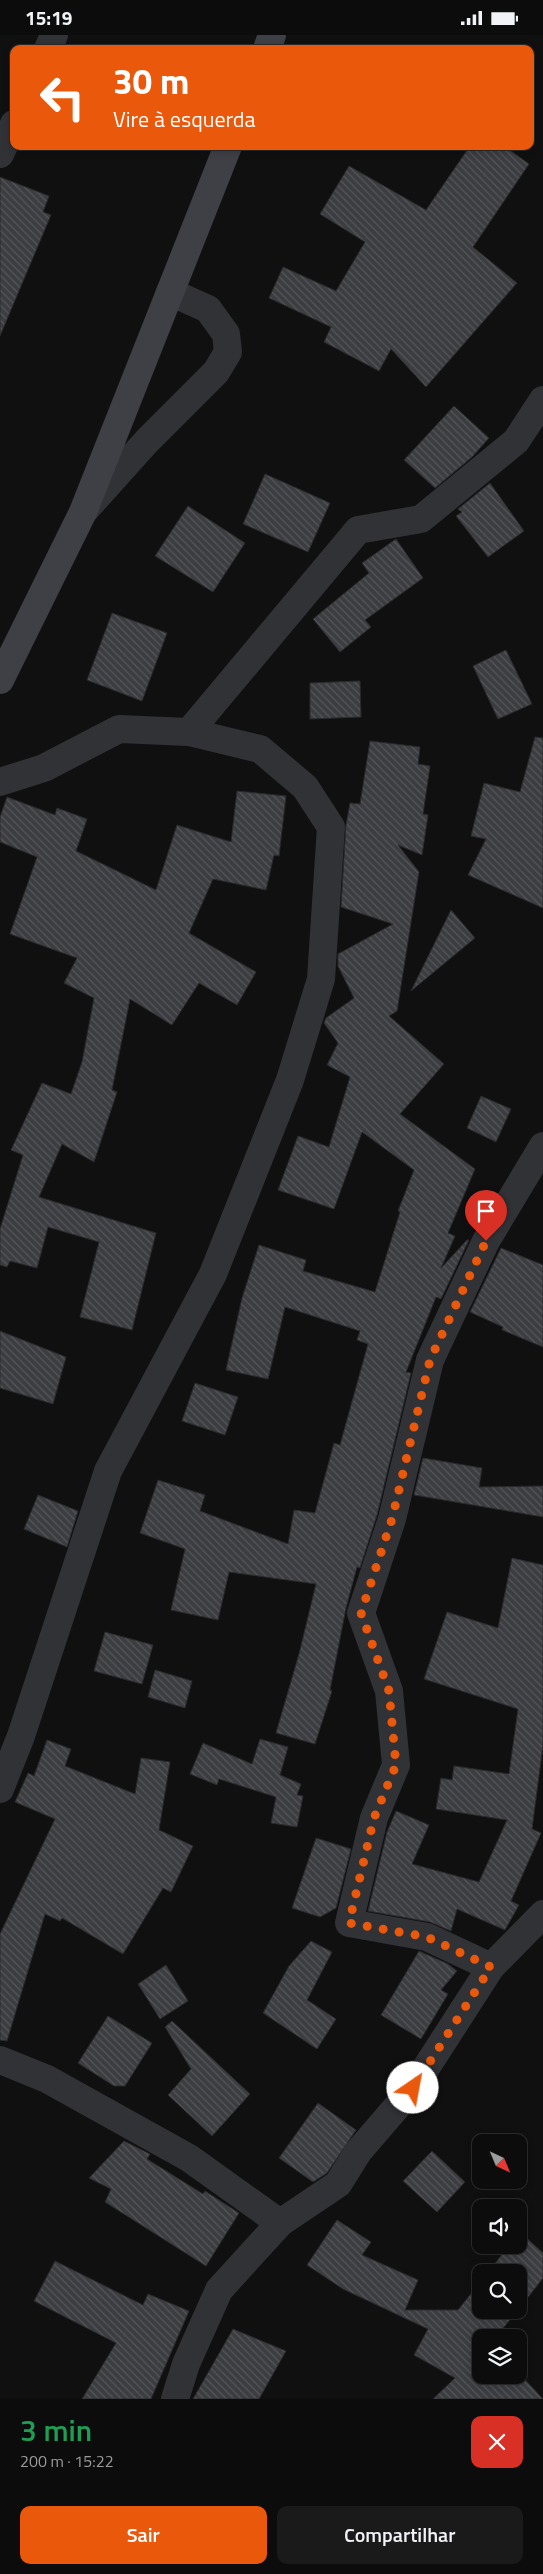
<!DOCTYPE html>
<html lang="pt">
<head>
<meta charset="utf-8">
<style>
  :root { --surface:#0c0c0d; --page:#1a1a1b; --text:#f1f3f6; --muted:#9a9b9d; --line:#2c2c2e; --accent:#ea580c }
  body { margin:0; font-family:"Titillium Web",sans-serif; background:var(--page); color:var(--text); height:100vh; display:flex; flex-direction:column; font-size:19px; white-space:nowrap }
  * { box-sizing:border-box; margin:0 }
  p { font-size:16px; color:var(--muted) }
  .icon { flex:none; width:28px; height:28px; fill:none; stroke:currentColor; stroke-width:2; stroke-linecap:round; stroke-linejoin:round }
  .map { position:relative; height:2364px; overflow:hidden }
  .panel { display:flex; flex-direction:column; background:var(--surface); flex:1 }
  .panel>* { flex:none }
  .banner { position:absolute; left:10px; top:10px; width:524px; height:105px; border-radius:10px; box-shadow:0 2px 8px #0003,0 0 0 1px var(--line); background:#ea580c; color:#fff; overflow:hidden }
  .needle { width:32px; rotate:136deg }
  .controls { position:absolute; left:472px; top:2099px; display:grid; gap:10px }
  .controls a { display:grid; place-items:center; width:55px; height:55px; border-radius:10px; background:var(--surface); box-shadow:0 2px 8px #0003,0 0 0 1px var(--line); font-size:25px }
  .pin { position:absolute; display:grid; place-items:center; width:42px; height:42px; color:#fff; margin:-51px -21px; border-radius:50% 50% 50% 0; rotate:-45deg; box-shadow:0 0 5px #0007 }
  .pin .icon { rotate:45deg }
  .me { position:absolute; width:55px; margin:-28px; rotate:33deg; stroke-linejoin:round; filter:drop-shadow(0 0 4px #0008) }
  .turn { display:flex; align-items:center; gap:18px; height:105px; padding:0 20px; font-size:22px }
  .turn .icon { width:65px; height:65px; stroke-width:2.5 }
  .turn b { display:block; font-size:35px; line-height:42px }
  .round { display:grid; place-items:center; flex:none; width:52px; height:52px; border-radius:10px; background:var(--page) }
  .overview { display:flex; align-items:center; justify-content:space-between; height:85px; padding:0 20px }
  h1 { font-size:30px; font-weight:600; line-height:38px; color:#1e9e55 }
  .action { display:flex; gap:10px; margin-top:auto; padding:10px 20px }
  .action a { flex:1; height:58px; border-radius:10px; background:var(--accent); color:#fff; font-size:20px; font-weight:600; line-height:58px; text-align:center }
  .action a+a { background:var(--page); color:var(--text) }
  .status { display:flex; justify-content:space-between; align-items:center; height:35px; padding:0 25px; background:var(--surface); direction:ltr }
  .status svg { height:14px; fill:currentColor }
  .map>svg:first-child { display:block }
  .building { fill:url(#building-back-hatch); stroke:#2a2a2d }
  .lines { fill:none; stroke-linecap:round; stroke-linejoin:round }
  .street { stroke:#313236; stroke-width:28 }
  .secondary { stroke:#3f4046; stroke-width:28 }
  .route { stroke:#ea580c; stroke-width:9; stroke-dasharray:0 16.2 }
</style>
</head>
<body>
<div class="status"><b>15:19</b><svg viewBox="0 0 49 12"><path d="M0 12V9h3v3zM5 12V6h3v6zM10 12V3h3v9zM15 12V0h3v12zM26 1h20v11H26zM47 4h2v5h-2z"/></svg></div>
<div class="map">
<svg width="543" height="2364" viewBox="0 0 543 2364">
  <defs>
    <pattern id="building-back-hatch" width="6" height="6" patternUnits="userSpaceOnUse" patternTransform="scale(1.25)"><rect width="6" height="6" fill="#3c3d41"/><path d="M-1 5l2 2M0 0l6 6M5-1l2 2" fill="none" stroke="#55565a"/></pattern>
  </defs>
  <rect width="100%" height="100%" fill="#101011"/>
  <path class="building" d="M 470,111 L 504,111 L 529,129 L 473,212 L 517,248 L 426,352 L 391,314 L 379,336 L 324,307 L 331,292 L 269,263 L 283,232 L 336,256 L 365,207 L 320,179 L 349,131 L 426,175 Z
    M 0,142 L 49,161 L 43,177 L 51,180 L 0,301 Z
    M 454,371 L 489,403 L 472,422 L 435,453 L 404,425 Z
    M 265,439 L 330,468 L 308,517 L 243,489 Z
    M 490,448 L 524,496 L 488,522 L 456,481 L 462,477 L 458,474 Z
    M 188,471 L 245,508 L 213,557 L 155,521 Z
    M 396,504 L 423,543 L 365,585 L 371,592 L 340,617 L 313,584 L 369,538 L 362,528 Z
    M 112,578 L 167,598 L 142,666 L 87,645 Z
    M 506,615 L 532,669 L 498,684 L 473,631 Z
    M 360,646 L 361,682 L 310,684 L 310,648 Z
    M 535,702 L 543,703 L 543,873 L 468,840 L 486,804 L 471,801 L 484,748 L 520,757 Z
    M 370,706 L 420,712 L 418,729 L 430,731 L 423,779 L 428,780 L 422,820 L 398,810 L 419,837 L 397,976 L 389,981 L 444,1029 L 400,1079 L 475,1134 L 448,1198 L 455,1201 L 441,1233 L 467,1205 L 469,1205 L 441,1264 L 436,1262 L 406,1337 L 411,1338 L 377,1480 L 360,1533 L 357,1532 L 346,1573 L 330,1655 L 332,1656 L 315,1709 L 276,1698 L 299,1619 L 316,1549 L 229,1537 L 218,1585 L 171,1575 L 185,1514 L 140,1498 L 158,1445 L 205,1460 L 200,1476 L 288,1509 L 294,1475 L 315,1478 L 334,1408 L 340,1410 L 368,1309 L 357,1305 L 360,1296 L 285,1272 L 268,1344 L 226,1335 L 242,1263 L 259,1210 L 306,1225 L 303,1236 L 375,1257 L 400,1177 L 398,1176 L 414,1135 L 362,1097 L 334,1174 L 278,1155 L 298,1101 L 329,1112 L 350,1042 L 327,1030 L 338,1008 L 324,988 L 326,983 L 354,963 L 338,931 L 338,919 L 393,889 L 341,872 L 346,790 L 350,768 L 360,769 Z
    M 237,756 L 286,761 L 279,821 L 274,820 L 266,855 L 213,844 L 189,898 L 256,937 L 237,970 L 199,948 L 172,990 L 130,964 L 112,1055 L 117,1057 L 94,1127 L 62,1109 L 39,1162 L 156,1198 L 132,1295 L 80,1282 L 99,1207 L 48,1192 L 37,1233 L 10,1226 L 7,1232 L 0,1230 L 0,1194 L 23,1120 L 11,1115 L 42,1048 L 71,1059 L 82,1027 L 94,963 L 64,948 L 77,923 L 10,899 L 37,822 L 0,807 L 0,782 L 7,762 L 55,780 L 57,773 L 87,784 L 76,816 L 156,855 L 177,790 L 231,807 Z
    M 451,875 L 475,903 L 411,956 Z
    M 481,1061 L 511,1074 L 496,1107 L 467,1093 Z
    M 501,1213 L 543,1230 L 543,1312 L 502,1295 L 503,1292 L 470,1277 Z
    M 0,1296 L 66,1322 L 53,1369 L 0,1353 Z
    M 195,1348 L 238,1362 L 225,1400 L 182,1386 Z
    M 423,1423 L 482,1433 L 479,1452 L 543,1451 L 543,1482 L 414,1460 Z
    M 38,1460 L 78,1476 L 67,1512 L 24,1494 Z
    M 512,1523 L 543,1530 L 543,1710 L 532,1794 L 541,1798 L 511,1866 L 519,1870 L 505,1895 L 457,1874 L 451,1896 L 430,1887 L 368,1876 L 387,1797 L 396,1776 L 429,1790 L 412,1829 L 479,1847 L 507,1785 L 436,1774 L 441,1743 L 452,1745 L 454,1731 L 509,1739 L 518,1674 L 424,1644 L 447,1577 L 498,1593 Z
    M 105,1597 L 153,1610 L 142,1649 L 94,1636 Z
    M 155,1635 L 192,1646 L 185,1673 L 148,1662 Z
    M 260,1704 L 288,1712 L 280,1740 L 301,1749 L 297,1760 L 303,1761 L 297,1792 L 271,1788 L 276,1762 L 219,1744 L 217,1750 L 190,1739 L 203,1708 L 252,1729 Z
    M 47,1705 L 71,1714 L 65,1731 L 135,1759 L 141,1723 L 170,1727 L 159,1795 L 193,1811 L 171,1857 L 163,1853 L 123,1919 L 62,1883 L 60,1886 L 45,1879 L 7,2006 L 0,2005 L 0,1899 L 55,1784 L 15,1767 L 28,1738 L 34,1741 Z
    M 316,1803 L 351,1814 L 336,1873 L 320,1882 L 292,1873 Z
    M 311,1906 L 332,1917 L 307,1965 L 336,1984 L 317,2014 L 263,1978 L 289,1931 Z
    M 419,1916 L 448,1929 L 457,1936 L 441,1955 L 448,1959 L 421,2004 L 381,1980 Z
    M 166,1930 L 188,1966 L 160,1984 L 138,1949 Z
    M 108,1981 L 152,2008 L 125,2051 L 114,2051 L 78,2028 Z
    M 172,1986 L 250,2059 L 212,2101 L 168,2060 L 191,2034 L 165,1992 Z
    M 318,2068 L 356,2095 L 327,2138 L 313,2147 L 279,2123 Z
    M 124,2106 L 150,2119 L 147,2124 L 203,2159 L 205,2156 L 239,2178 L 206,2231 L 105,2167 L 111,2154 L 89,2143 Z
    M 432,2116 L 465,2147 L 437,2177 L 403,2146 Z
    M 337,2185 L 371,2207 L 362,2220 L 418,2245 L 405,2275 L 458,2275 L 481,2246 L 481,2275 L 518,2275 L 496,2302 L 481,2302 L 481,2340 L 519,2338 L 543,2364 L 433,2364 L 455,2343 L 414,2320 L 428,2294 L 343,2254 L 307,2230 Z
    M 520,2197 L 543,2218 L 543,2243 L 519,2274 L 519,2238 L 488,2238 L 509,2210 L 519,2210 Z
    M 55,2226 L 143,2270 L 148,2259 L 189,2276 L 151,2364 L 82,2364 L 116,2308 L 34,2266 Z
    M 233,2294 L 286,2316 L 259,2364 L 193,2364 Z"/>
  <g class="lines">
    <path class="street" d="M 48,14 L 54,0
      M 0,119 L 14,89
      M 85,475 L 147,406 L 216,337 L 228,317 L 226,299 L 208,274 L 170,257
      M 189,697 L 358,495 L 421,484 L 516,406 L 543,365
      M 0,747 L 44,733 L 119,694 L 189,697 L 260,714 L 305,752 L 331,792 L 321,944 L 290,1045 L 213,1239 L 108,1436 L 21,1701 L 0,1754
      M 491,1932 L 427,1902 L 349,1888 L 374,1783 L 396,1730 L 389,1656 L 361,1578 L 392,1484 L 430,1325 L 486,1206 L 543,1111
      M 0,2025 L 47,2044 L 189,2123 L 280,2188
      M 175,2364 L 186,2329 L 219,2255 L 280,2188 L 338,2149 L 358,2117 L 413,2053 L 491,1932 L 543,1879"/>
    <path class="secondary" d="M 267,14 L 272,0
      M 0,645 L 83,477 L 228,111"/>
  </g>
  <g class="lines">
    <path class="route" d="M 413,2053 L 491,1932 L 427,1902 L 349,1888 L 374,1783 L 396,1730 L 389,1656 L 361,1578 L 392,1484 L 430,1325 L 486,1206"/>
  </g>
</svg>
<div class="controls">
<a><svg class="needle" viewBox="-14 -14 28 28"><path d="M0-13l5 13h-10z" fill="#e53935"/><path d="M0 13l5-13h-10z" fill="#9a9b9d"/></svg></a>
<a><svg class="icon" aria-label="sound" viewBox="0 0 24 24"><path d="M4 9h4l5-4v14l-5-4H4zM17 9q2 3 0 6"/></svg></a>
<a><svg class="icon" aria-label="search" viewBox="0 0 24 24"><circle cx="10" cy="10" r="6"/><path d="M15 15l6 6"/></svg></a>
<a><svg class="icon" aria-label="layers" viewBox="0 0 24 24"><path d="M12 4l9 5-9 5-9-5zM3 14l9 5 9-5"/></svg></a>
</div>
<div class="pin" style="left:486px;top:1206px;background:#d93025"><svg class="icon" aria-label="arrive" viewBox="0 0 24 24"><path d="M6 21V4h12l-3 4 3 4H6"/></svg></div>
<svg class="me" style="left:413px;top:2053px" viewBox="-20 -20 40 40"><circle r="19" fill="#fff"/><path d="M0-13L10 11 0 6-10 11z" fill="#ea580c"/></svg>
<div class="banner">
<div class="turn"><svg class="icon" aria-label="left" viewBox="0 0 24 24"><path d="M17 20v-9H6M10 6l-5 5 5 5"/></svg><div><b>30 m</b>Vire à esquerda</div></div>
</div>
</div>
<section class="panel">
<div class="overview"><div><h1>3 min</h1><p>200 m · 15:22</p></div><a class="round" style="background:#d93025;color:#fff"><svg class="icon" aria-label="close" viewBox="0 0 24 24"><path d="M6 6l12 12M18 6L6 18"/></svg></a></div>
<div class="action"><a>Sair</a><a>Compartilhar</a></div>
</section>
</body>
</html>
